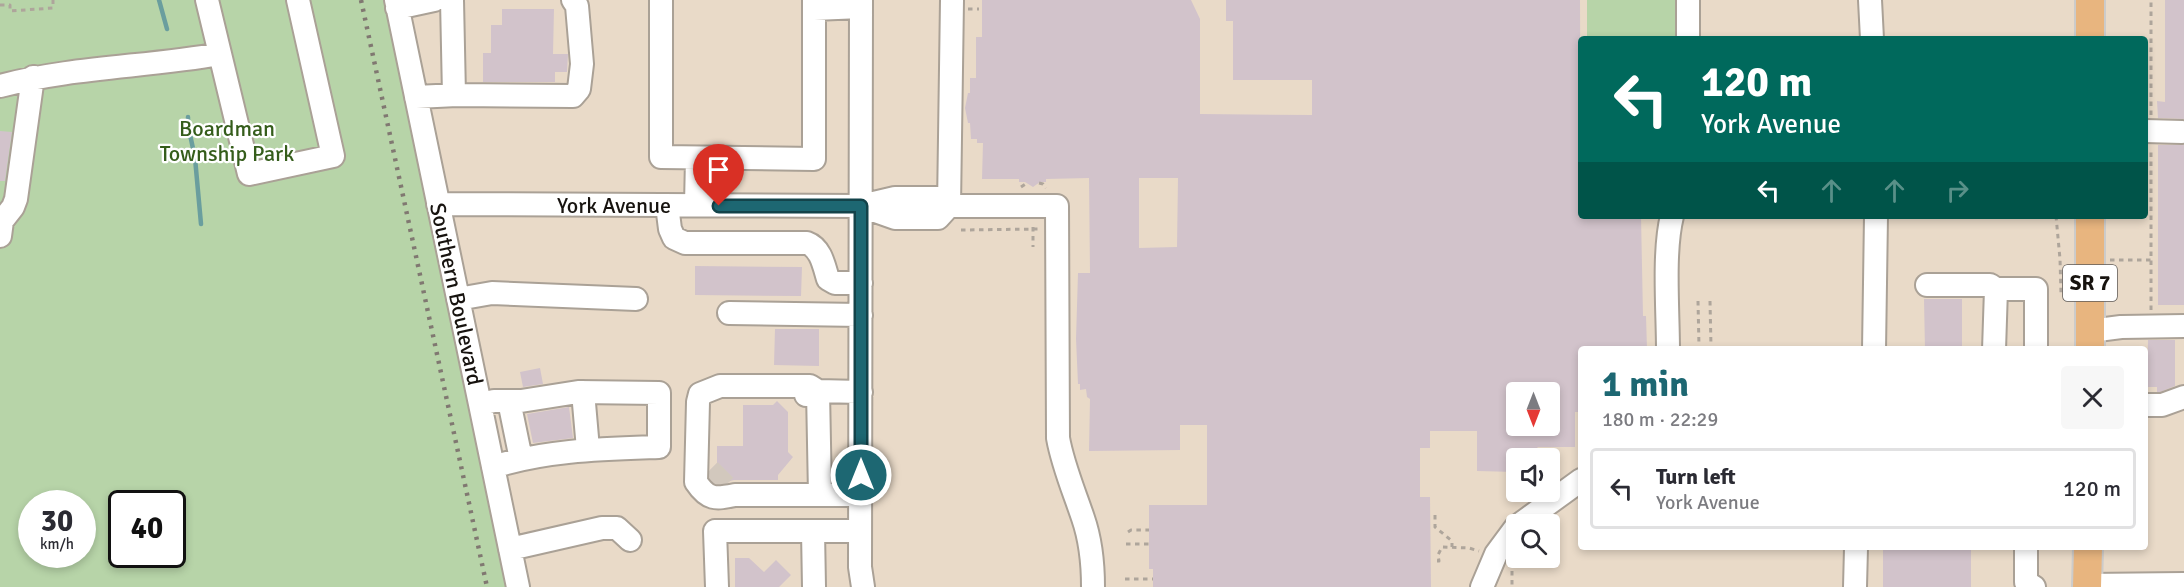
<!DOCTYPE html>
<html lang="en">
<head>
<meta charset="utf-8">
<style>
  :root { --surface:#fff; --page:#f7f7f7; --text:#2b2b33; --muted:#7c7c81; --line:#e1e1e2; --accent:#1d6772 }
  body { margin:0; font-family:Signika,sans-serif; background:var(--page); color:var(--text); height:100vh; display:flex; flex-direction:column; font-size:22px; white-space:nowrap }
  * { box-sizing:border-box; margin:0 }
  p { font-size:20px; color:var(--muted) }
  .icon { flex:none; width:33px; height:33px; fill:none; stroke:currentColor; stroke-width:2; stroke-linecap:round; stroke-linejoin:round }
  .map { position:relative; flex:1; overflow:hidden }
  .drawer { position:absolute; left:1578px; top:346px; width:570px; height:204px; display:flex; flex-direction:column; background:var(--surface); border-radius:6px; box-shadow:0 3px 9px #0003 }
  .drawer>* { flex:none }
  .guide { position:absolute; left:1578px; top:36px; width:570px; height:183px; border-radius:6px; box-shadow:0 3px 9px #0003; background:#00695c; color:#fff; overflow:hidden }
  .needle { width:39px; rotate:180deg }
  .tools { position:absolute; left:1506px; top:382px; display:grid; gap:12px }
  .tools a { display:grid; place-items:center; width:54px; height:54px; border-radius:6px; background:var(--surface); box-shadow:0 3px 9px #0003; font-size:30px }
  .speed { position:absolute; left:18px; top:490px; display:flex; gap:12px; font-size:30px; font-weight:700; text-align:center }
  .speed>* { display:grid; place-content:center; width:78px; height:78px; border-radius:50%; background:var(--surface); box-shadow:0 3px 9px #0003; line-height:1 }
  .speed small { font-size:15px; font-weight:400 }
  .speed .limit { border:3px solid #111; border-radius:9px; background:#fff; color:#111 }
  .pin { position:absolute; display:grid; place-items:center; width:51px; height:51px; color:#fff; margin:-62px -26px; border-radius:50% 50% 50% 0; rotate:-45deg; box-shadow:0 0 6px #0007 }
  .pin .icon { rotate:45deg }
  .me { position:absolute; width:66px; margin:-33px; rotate:0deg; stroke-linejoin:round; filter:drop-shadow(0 0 4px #0008) }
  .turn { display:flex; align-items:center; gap:21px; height:126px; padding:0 24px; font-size:27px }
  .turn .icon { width:78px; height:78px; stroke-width:2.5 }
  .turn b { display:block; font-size:42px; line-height:51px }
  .lanes { display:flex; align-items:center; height:57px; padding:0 24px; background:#0003; justify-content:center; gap:30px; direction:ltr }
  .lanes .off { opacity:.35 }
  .round { display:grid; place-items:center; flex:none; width:63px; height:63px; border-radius:6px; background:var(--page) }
  .overview { display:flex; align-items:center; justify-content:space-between; height:102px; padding:0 24px }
  h1 { font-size:36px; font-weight:700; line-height:45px; color:var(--accent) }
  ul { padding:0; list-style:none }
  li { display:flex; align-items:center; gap:18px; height:81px; margin:0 12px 9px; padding:0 12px; border:3px solid var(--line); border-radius:6px }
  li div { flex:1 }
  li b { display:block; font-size:22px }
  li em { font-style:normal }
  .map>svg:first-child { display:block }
  .built { fill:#e9dac8; fill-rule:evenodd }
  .green { fill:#b7d4a8; fill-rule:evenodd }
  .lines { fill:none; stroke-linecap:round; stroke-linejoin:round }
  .stream { stroke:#6a9e9e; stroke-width:4.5 }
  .building { fill:#d2c3cb; fill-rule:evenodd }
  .minor-tunnel { stroke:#d2c8bd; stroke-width:22; stroke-dasharray:22 11; stroke-linecap:butt }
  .minor-casing { stroke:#aaa196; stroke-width:26 }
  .major-casing { stroke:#cccbca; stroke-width:32 }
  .path { stroke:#aea59b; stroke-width:3; stroke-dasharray:4.5 4.5; stroke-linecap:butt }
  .minor { stroke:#fff; stroke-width:22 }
  .major { stroke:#e8b57f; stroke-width:28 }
  .rail { stroke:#807871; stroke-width:4.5; stroke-dasharray:3 6; stroke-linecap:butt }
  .route-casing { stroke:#13434a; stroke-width:15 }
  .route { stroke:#1d6772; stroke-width:10 }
  .labels { text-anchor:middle; stroke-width:4.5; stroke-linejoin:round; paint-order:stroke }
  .shield { fill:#fff; stroke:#5d5a57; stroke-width:1.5 }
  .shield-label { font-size:21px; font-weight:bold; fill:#17130f }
  .park-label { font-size:22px; fill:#355d1b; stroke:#fff }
  .street-label { font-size:22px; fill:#17130f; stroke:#fff }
</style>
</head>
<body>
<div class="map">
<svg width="2184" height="587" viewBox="0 0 2184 587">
  <rect width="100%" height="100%" fill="#f3e8dc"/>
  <path class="built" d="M 396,0 L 2184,0 L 2184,587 L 518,587 ZM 1581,39 L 2145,39 L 2145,216 L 1581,216 ZM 1581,350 L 2145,350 L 2145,548 L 1581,548 ZM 1516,393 L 1550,393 L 1550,426 L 1516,426 ZM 1516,459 L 1550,459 L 1550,492 L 1516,492 ZM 1516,525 L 1550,525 L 1550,558 L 1516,558 Z"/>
  <path class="green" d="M 0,0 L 396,0 L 518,587 L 0,587 ZM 32,504 L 82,504 L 82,555 L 32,555 ZM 122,504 L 172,504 L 172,555 L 122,555 Z
    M 1587,0 L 1680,0 L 1680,39 L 1587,39 Z"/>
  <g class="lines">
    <path class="stream" d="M 159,0 L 167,29
      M 188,117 L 188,125 L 195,158 L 201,224"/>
  </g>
  <path class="building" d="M 982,0 L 1191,0 L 1200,19 L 1200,114 L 1312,115 L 1312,80 L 1233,80 L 1233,21 L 1226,21 L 1226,0 L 1580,0 L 1581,216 L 1641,216 L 1643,316 L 1646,316 L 1647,349 L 1581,350 L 1581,412 L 1575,412 L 1575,447 L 1537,447 L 1548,459 L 1516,459 L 1516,472 L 1477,471 L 1477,431 L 1430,431 L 1430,448 L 1420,448 L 1420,497 L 1430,497 L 1431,587 L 1153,587 L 1153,569 L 1149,569 L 1149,505 L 1207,505 L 1207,425 L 1180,425 L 1180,450 L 1089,451 L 1090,399 L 1087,397 L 1086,389 L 1080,390 L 1080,384 L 1078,384 L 1076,339 L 1078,273 L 1090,273 L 1089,178 L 1046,179 L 1046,182 L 1040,182 L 1033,187 L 1025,182 L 1019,182 L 1019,179 L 982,179 L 983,143 L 977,143 L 977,139 L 971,139 L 970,123 L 968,123 L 965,108 L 968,93 L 970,93 L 970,78 L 976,78 L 976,37 L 982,37 ZM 1139,178 L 1178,178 L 1177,247 L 1139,248 ZM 1516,393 L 1550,393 L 1550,426 L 1516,426 Z
    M 2165,0 L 2184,0 L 2184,119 L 2158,118 L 2157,101 L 2165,102 Z
    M 502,9 L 554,9 L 553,54 L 568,54 L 567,72 L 555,72 L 555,82 L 483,82 L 483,53 L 491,53 L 491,25 L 502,25 Z
    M 0,131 L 12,132 L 5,181 L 0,181 Z
    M 2158,145 L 2184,145 L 2184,305 L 2158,305 Z
    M 695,266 L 802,267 L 801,296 L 695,295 Z
    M 1924,299 L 1962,299 L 1962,350 L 1925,350 Z
    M 775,329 L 819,329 L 819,366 L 774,365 Z
    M 2148,340 L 2175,340 L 2175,386 L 2160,392 L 2157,392 L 2157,387 L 2147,387 Z
    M 540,368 L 543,384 L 523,387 L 520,372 Z
    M 777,401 L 788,412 L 788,452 L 793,457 L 778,475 L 778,480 L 734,480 L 718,484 L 713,482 L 710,478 L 710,470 L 717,463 L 717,446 L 743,446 L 743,405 L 773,405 Z
    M 569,407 L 573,438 L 533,443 L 527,414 Z
    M 1883,548 L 1971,548 L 1971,587 L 1883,587 Z
    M 735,558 L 749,558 L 764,572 L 776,560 L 791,575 L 779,587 L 735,587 Z"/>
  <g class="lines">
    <path class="minor-tunnel" d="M 710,470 L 727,487"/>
    <g class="minor-casing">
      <path id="minor" d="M 207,0 L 249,174 L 333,156 L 298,0
        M 396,0 L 518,587
        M 452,0 L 454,95
        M 661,0 L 661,157 L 814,159 L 814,0
        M 861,0 L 860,567 L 863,587
        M 1870,0 L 1872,39
        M 397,8 L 434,0
        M 814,9 L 861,7
        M 1688,39 L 1688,0
        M 0,86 C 72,67 147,67 220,54
        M 416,97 L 457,95 L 573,96 L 579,89 L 582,64 L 577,6 L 573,0
        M 2145,131 L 2182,132
        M 438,204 L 861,206 L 895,198 L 939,198 L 949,206 L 1057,206 L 1058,438 C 1063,466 1074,491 1083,518 C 1091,541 1093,563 1093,587
        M 667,205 L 670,229 L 674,238 L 685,243 L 807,243 C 821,248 824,266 828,279 L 835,283 L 861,283
        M 696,205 L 697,158
        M 861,206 L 895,218 L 938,218 L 949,206 L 952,0
        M 0,236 L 2,221 L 13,207 L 16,199 L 33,77
        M 1927,285 L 1990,285 L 1996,289 L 2036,289 L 2036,350
        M 458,299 L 492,293 L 636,299
        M 729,313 L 861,315
        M 2090,331 L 2121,327 L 2184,326
        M 1668,350 C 1668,311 1663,252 1672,216
        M 1874,350 L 1876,216
        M 1994,350 L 1996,289
        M 818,391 L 810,386 L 720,386 L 700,394 L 698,402 L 696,482 C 708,500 715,499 735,495 L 861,495
        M 818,391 L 820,495
        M 583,392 L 588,449
        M 806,395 L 818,391 L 861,392
        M 509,401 L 521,459
        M 480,404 L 494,401 L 521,401 L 578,392 L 659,393 L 659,447 C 603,449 546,450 493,467
        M 2145,405 L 2162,405 L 2184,397
        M 1519,525 L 1581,480
        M 813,531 L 814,587
        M 2026,548 L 2026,582 L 2034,587
        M 510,549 L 602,528 L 617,528 L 630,540
        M 2087,585 L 2184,584
        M 717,587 L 715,531 L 860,531
        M 1482,587 L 1496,554 L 1516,527
        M 1855,587 L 1856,548"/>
    </g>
    <g class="major-casing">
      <path id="major" d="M 2090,0 L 2090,39
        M 2090,350 L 2090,216
        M 2087,587 L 2088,548"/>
    </g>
    <path class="path" d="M 0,5 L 10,5 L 10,11 L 53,8 L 53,0
      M 968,9 L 979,9
      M 2151,115 L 2151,0
      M 1039,183 L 1043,184 L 1046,188
      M 1021,187 L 1027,183
      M 2056,216 L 2060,259 L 2061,293
      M 1033,227 L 1033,247
      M 961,230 L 1039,229
      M 2110,260 L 2151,260
      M 1698,301 L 1699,347
      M 1710,301 L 1711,347
      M 2151,310 L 2151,148
      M 1435,515 L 1435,527 L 1452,541 L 1452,547
      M 1128,532 L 1131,530 L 1149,530
      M 1126,544 L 1149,544
      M 1437,561 L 1439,561 L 1438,555 L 1442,547 L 1469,548 L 1479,551
      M 1512,571 L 1512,587
      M 1125,579 L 1153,579"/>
    <use href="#minor" class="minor"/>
    <use href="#major" class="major"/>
    <path class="rail" d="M 361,0 L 487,587"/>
  </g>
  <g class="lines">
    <g class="route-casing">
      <path id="route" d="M 719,206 L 861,206 L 861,475"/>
    </g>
    <use href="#route" class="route"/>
  </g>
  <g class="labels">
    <rect class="shield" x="2063" y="265" width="54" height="36" rx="4.5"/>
    <g class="shield-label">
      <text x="2090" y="290">SR 7</text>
    </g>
    <g class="park-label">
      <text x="227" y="136">Boardman<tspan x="227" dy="25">Township Park</tspan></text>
    </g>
    <g class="street-label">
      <text x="614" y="213">York Avenue</text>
      <text transform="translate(457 294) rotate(78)" y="8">Southern Boulevard</text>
    </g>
  </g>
</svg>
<div class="tools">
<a><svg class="needle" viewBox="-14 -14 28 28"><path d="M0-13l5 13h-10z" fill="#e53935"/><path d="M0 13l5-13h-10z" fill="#7c7c81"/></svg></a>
<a><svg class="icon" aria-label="sound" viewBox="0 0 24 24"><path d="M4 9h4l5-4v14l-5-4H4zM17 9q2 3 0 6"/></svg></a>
<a><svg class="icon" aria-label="search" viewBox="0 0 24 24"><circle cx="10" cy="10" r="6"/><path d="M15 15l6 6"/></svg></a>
</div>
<div class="speed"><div>30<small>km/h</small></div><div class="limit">40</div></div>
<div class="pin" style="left:719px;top:206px;background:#d93025"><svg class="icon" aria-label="arrive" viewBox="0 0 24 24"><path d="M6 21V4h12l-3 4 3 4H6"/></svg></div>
<svg class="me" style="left:861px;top:475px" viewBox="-20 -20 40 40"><circle r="17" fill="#1d6772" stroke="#fff" stroke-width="3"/><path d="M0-11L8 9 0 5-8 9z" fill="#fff"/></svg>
<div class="guide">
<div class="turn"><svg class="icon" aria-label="left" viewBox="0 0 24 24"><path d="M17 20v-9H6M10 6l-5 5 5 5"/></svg><div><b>120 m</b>York Avenue</div></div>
<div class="lanes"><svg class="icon" aria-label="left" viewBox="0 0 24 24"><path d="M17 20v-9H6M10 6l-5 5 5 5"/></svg><svg class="icon off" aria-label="ahead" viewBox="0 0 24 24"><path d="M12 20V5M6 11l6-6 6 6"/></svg><svg class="icon off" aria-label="ahead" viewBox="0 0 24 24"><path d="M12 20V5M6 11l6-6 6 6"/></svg><svg class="icon off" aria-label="right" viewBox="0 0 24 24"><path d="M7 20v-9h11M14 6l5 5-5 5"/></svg></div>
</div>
<section class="drawer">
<div class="overview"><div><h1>1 min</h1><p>180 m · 22:29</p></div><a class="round"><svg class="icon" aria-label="close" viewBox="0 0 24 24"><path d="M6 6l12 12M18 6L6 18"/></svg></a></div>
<ul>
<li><svg class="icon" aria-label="left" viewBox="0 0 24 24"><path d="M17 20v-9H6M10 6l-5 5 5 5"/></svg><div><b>Turn left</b><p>York Avenue</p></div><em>120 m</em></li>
</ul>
</section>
</div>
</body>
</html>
